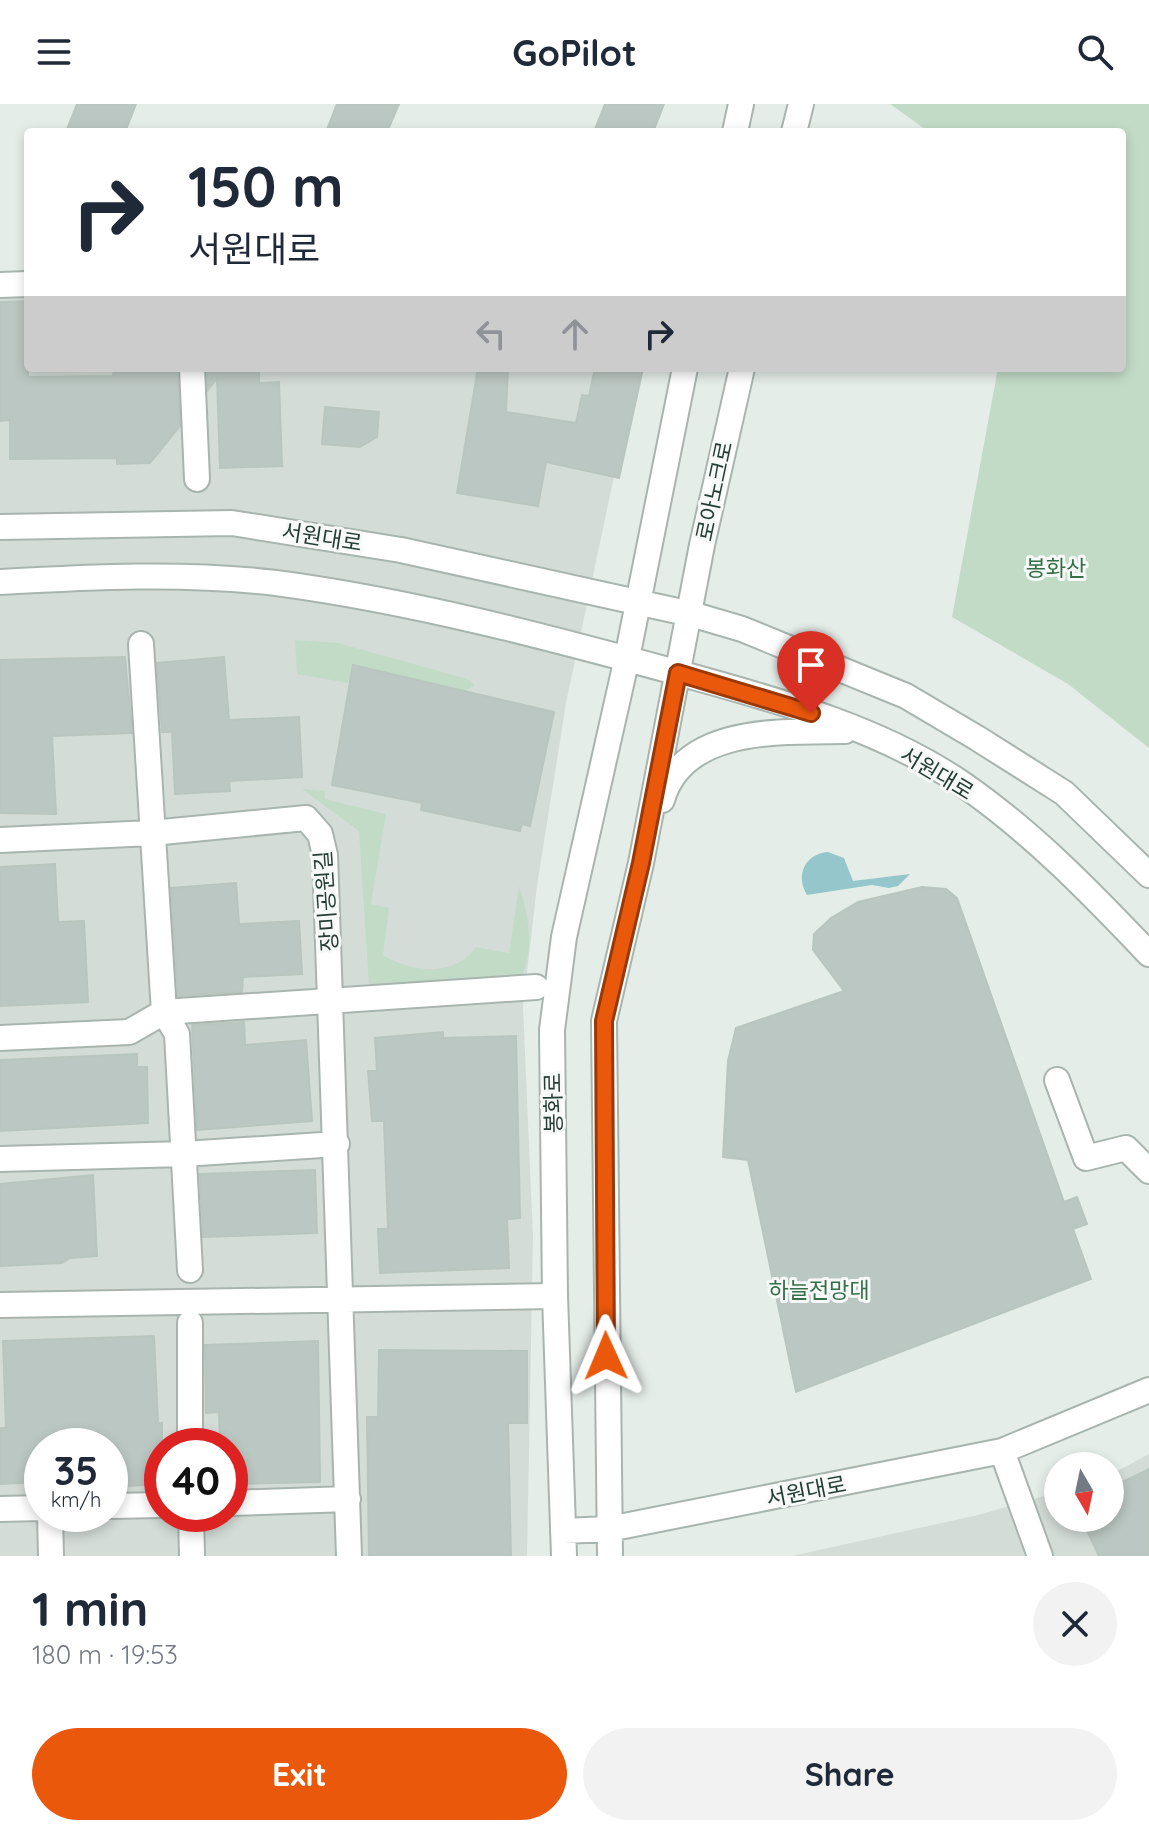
<!DOCTYPE html>
<html lang="en">
<head>
<meta charset="utf-8">
<style>
  :root { --surface:#fff; --page:#f2f2f3; --text:#1f2937; --muted:#747a83; --accent:#ea580c }
  body { margin:0; font-family:Quicksand,"Noto Sans KR",sans-serif; background:var(--page); color:var(--text); height:100vh; display:flex; flex-direction:column; font-size:30px; white-space:nowrap }
  * { box-sizing:border-box; margin:0 }
  p { font-size:26px; color:var(--muted) }
  .icon { flex:none; width:44px; height:44px; fill:none; stroke:currentColor; stroke-width:2; stroke-linecap:round; stroke-linejoin:round }
  .map { position:relative; height:1452px; overflow:hidden }
  .side { display:flex; flex-direction:column; background:var(--surface); flex:1 }
  .side>* { flex:none }
  .top-card { position:absolute; left:24px; top:24px; width:1102px; height:244px; border-radius:8px; box-shadow:0 4px 12px #0003; background:#fff; color:var(--text); overflow:hidden }
  .needle { width:52px; rotate:171deg }
  .buttons { position:absolute; left:1044px; top:1348px; display:grid; gap:16px }
  .buttons a { display:grid; place-items:center; width:80px; height:80px; border-radius:50%; background:var(--surface); box-shadow:0 4px 12px #0003; font-size:40px }
  .speed { position:absolute; left:24px; top:1324px; display:flex; gap:16px; font-size:40px; font-weight:700; text-align:center }
  .speed>* { display:grid; place-content:center; width:104px; height:104px; border-radius:50%; background:var(--surface); box-shadow:0 4px 12px #0003; line-height:1 }
  .speed small { font-size:20px; font-weight:400 }
  .speed .limit { border:12px solid #d22; background:#fff; color:#111 }
  .pin { position:absolute; display:grid; place-items:center; width:68px; height:68px; color:#fff; margin:-82px -34px; border-radius:50% 50% 50% 0; rotate:-45deg; box-shadow:0 0 8px #0007 }
  .pin .icon { rotate:45deg }
  .me { position:absolute; width:88px; margin:-44px; rotate:359deg; stroke-linejoin:round; filter:drop-shadow(0 0 6px #0008) }
  .turn { display:flex; align-items:center; gap:28px; height:168px; padding:0 32px; font-size:36px }
  .turn .icon { width:104px; height:104px; stroke-width:2.5 }
  .turn b { display:block; font-size:56px; line-height:68px }
  .lanes { display:flex; align-items:center; height:76px; padding:0 32px; background:#0003; justify-content:center; gap:40px; direction:ltr }
  .lanes .off { opacity:.35 }
  .round { display:grid; place-items:center; flex:none; width:84px; height:84px; border-radius:42px; background:var(--page) }
  .overview { display:flex; align-items:center; justify-content:space-between; height:136px; padding:0 32px }
  h1 { font-size:48px; font-weight:700; line-height:60px }
  .button { display:flex; gap:16px; margin-top:auto; padding:16px 32px }
  .button a { flex:1; height:92px; border-radius:48px; background:var(--accent); color:#fff; font-size:32px; font-weight:700; line-height:92px; text-align:center }
  .button a+a { background:var(--page); color:var(--text) }
  header { display:flex; justify-content:space-between; align-items:center; height:104px; padding:0 32px; background:var(--surface); font-size:36px; font-weight:700 }
  .map>svg:first-child { display:block }
  .built { fill:#d4dcd8; fill-rule:evenodd }
  .green { fill:#c1dbc6 }
  .water { fill:#94c6cb }
  .building { fill:#bbc7c2; stroke:#b8c6bf; stroke-width:2 }
  .lines { fill:none; stroke-linecap:round; stroke-linejoin:round }
  .minor-casing { stroke:#a8b5af; stroke-width:28 }
  .minor { stroke:#fff; stroke-width:24 }
  .route-casing { stroke:#983908; stroke-width:20 }
  .route { stroke:#ea580c; stroke-width:14 }
  .labels { text-anchor:middle; stroke-width:6; stroke-linejoin:round; paint-order:stroke }
  .street-label { font-size:22px; fill:#263d35; stroke:#f6f9f7 }
  .park-label { font-size:22px; fill:#356f48; stroke:#f6f9f7 }
</style>
</head>
<body>
<header><svg class="icon" aria-label="menu" viewBox="0 0 24 24"><path d="M4 6h16M4 12h16M4 18h16"/></svg>GoPilot<svg class="icon" aria-label="search" viewBox="0 0 24 24"><circle cx="10" cy="10" r="6"/><path d="M15 15l6 6"/></svg></header>
<div class="map">
<svg width="1149" height="1452" viewBox="0 0 1149 1452">
  <rect width="100%" height="100%" fill="#e5ede9"/>
  <path class="built" d="M 0,184 L 28,184 L 28,264 L 637,264 L 566,599 L 537,782 L 523,903 L 533,1134 L 527,1452 L 0,1452 ZM 42,1342 L 110,1342 L 110,1410 L 42,1410 ZM 162,1342 L 230,1342 L 230,1410 L 162,1410 Z
    M 1149,1350 L 1149,1452 L 792,1452 L 978,1411 L 1058,1388 L 1058,1414 L 1110,1414 L 1110,1371 Z"/>
  <path class="green" d="M 890,0 L 1149,0 L 1149,644 L 1068,580 L 952,513 L 998,264 L 1122,264 L 1122,28 L 929,28 Z
    M 295,536 L 338,539 L 467,575 L 475,581 L 464,587 L 353,562 L 348,579 L 297,570 Z
    M 302,685 L 325,687 L 325,695 L 386,710 L 371,800 L 389,804 L 383,851 C 410,868 455,874 476,843 L 509,849 L 519,782 C 529,811 535,848 520,875 L 373,885 L 369,881 L 359,727 Z"/>
  <path class="water" d="M 828,748 L 844,754 L 853,777 L 910,770 L 898,782 L 889,784 L 872,781 L 807,791 C 795,771 805,750 828,748 Z"/>
  <path class="building" d="M 77,0 L 136,0 L 125,28 L 66,28 Z
    M 337,0 L 399,0 L 387,28 L 326,28 Z
    M 605,0 L 664,0 L 653,28 L 594,28 Z
    M 28,197 L 28,273 L 113,272 L 114,264 L 177,264 L 180,322 L 150,359 L 117,360 L 117,354 L 10,355 L 10,316 L 0,317 L 0,198 Z
    M 207,264 L 259,264 L 259,279 L 279,278 L 282,362 L 220,364 L 217,274 L 208,286 Z
    M 478,264 L 508,264 L 506,308 L 576,319 L 582,291 L 589,292 L 595,264 L 643,264 L 619,374 L 546,358 L 538,402 L 457,389 Z
    M 325,303 L 379,308 L 377,333 L 360,343 L 322,340 Z
    M 125,553 L 132,629 L 52,632 L 56,710 L 0,709 L 0,556 Z
    M 224,553 L 229,616 L 299,613 L 302,673 L 229,677 L 230,687 L 175,690 L 172,628 L 162,628 L 157,559 Z
    M 353,561 L 554,608 L 530,722 L 522,720 L 520,727 L 421,706 L 422,699 L 332,681 Z
    M 55,760 L 58,818 L 84,817 L 88,898 L 0,902 L 0,763 Z
    M 236,779 L 239,820 L 299,817 L 302,870 L 243,873 L 242,888 L 178,892 L 171,784 Z
    M 922,783 L 946,785 L 957,794 L 1064,1098 L 1077,1093 L 1087,1120 L 1073,1125 L 1091,1175 L 796,1288 L 748,1056 L 723,1053 L 728,957 L 736,924 L 844,887 L 813,846 L 814,830 L 831,814 L 858,798 Z
    M 244,918 L 245,941 L 306,936 L 312,1017 L 197,1026 L 192,921 Z
    M 443,928 L 443,934 L 516,932 L 520,1114 L 507,1115 L 509,1164 L 380,1169 L 378,1125 L 388,1125 L 384,1017 L 372,1017 L 368,967 L 377,967 L 375,934 Z
    M 137,950 L 137,963 L 147,963 L 148,1019 L 0,1027 L 0,956 Z
    M 315,1066 L 317,1129 L 203,1133 L 200,1070 Z
    M 93,1071 L 97,1152 L 70,1154 L 62,1159 L 0,1162 L 0,1080 Z
    M 154,1232 L 158,1319 L 162,1319 L 162,1380 L 110,1383 L 110,1342 L 42,1342 L 42,1378 L 0,1380 L 0,1324 L 6,1324 L 3,1237 Z
    M 318,1237 L 320,1378 L 230,1380 L 230,1342 L 220,1342 L 219,1308 L 206,1309 L 205,1241 Z
    M 379,1246 L 527,1247 L 527,1319 L 508,1319 L 511,1452 L 369,1452 L 367,1313 L 378,1313 Z
    M 1149,1365 L 1149,1452 L 1099,1452 L 1081,1414 L 1110,1414 L 1110,1384 Z"/>
  <g class="lines">
    <g class="minor-casing">
      <path id="minor" d="M 735,28 L 741,0
        M 794,28 L 801,0
        M 0,181 L 28,180
        M 192,264 L 197,375
        M 0,423 L 232,419 L 401,446 L 691,510 L 742,525 L 906,592 L 977,634 L 1064,689 L 1149,771
        M 0,478 C 91,473 184,468 276,479 C 412,497 547,533 679,569 C 776,596 880,623 964,681 C 1033,729 1091,789 1149,850
        M 141,540 L 164,908 L 177,930 L 190,1166
        M 662,696 C 683,621 784,628 845,627
        M 0,736 L 152,729 L 306,714 L 320,730 L 325,751 L 349,1452
        M 0,934 L 129,928 L 164,908 L 536,883
        M 1057,976 L 1086,1054 L 1126,1044 L 1149,1067
        M 0,1055 L 184,1050 L 337,1040
        M 0,1201 L 555,1192
        M 190,1219 L 190,1342
        M 1002,1347 L 1040,1452
        M 230,1399 L 348,1395
        M 110,1402 L 162,1401
        M 0,1405 L 42,1404
        M 50,1410 L 51,1452
        M 191,1410 L 192,1452
        M 563,1427 L 609,1425 L 1002,1347 L 1149,1286
        M 564,1452 L 555,1192 L 552,926 L 564,833 L 627,554 L 685,264
        M 610,1452 L 604,917 L 641,759 L 702,441 L 742,264"/>
    </g>
    <use href="#minor" class="minor"/>
  </g>
  <g class="lines">
    <g class="route-casing">
      <path id="route" d="M 606,1252 L 604,917 L 641,759 L 678,569 L 811,609"/>
    </g>
    <use href="#route" class="route"/>
  </g>
  <g class="labels">
    <g class="street-label">
      <text transform="translate(714 387) rotate(-78)" y="8">로아노크로</text>
      <text transform="translate(322 433) rotate(9)" y="8">서원대로</text>
      <text transform="translate(937 669) rotate(31)" y="8">서원대로</text>
      <text transform="translate(326 797) rotate(-94)" y="8">장미공원길</text>
      <text transform="translate(553 999) rotate(-91)" y="8">봉화로</text>
      <text transform="translate(806 1387) rotate(-11)" y="8">서원대로</text>
    </g>
    <g class="park-label">
      <text x="1056" y="472">봉화산</text>
      <text x="819" y="1194">하늘전망대</text>
    </g>
  </g>
</svg>
<div class="buttons">
<a><svg class="needle" viewBox="-14 -14 28 28"><path d="M0-13l5 13h-10z" fill="#e53935"/><path d="M0 13l5-13h-10z" fill="#747a83"/></svg></a>
</div>
<div class="speed"><div>35<small>km/h</small></div><div class="limit">40</div></div>
<div class="pin" style="left:811px;top:609px;background:#d93025"><svg class="icon" aria-label="arrive" viewBox="0 0 24 24"><path d="M6 21V4h12l-3 4 3 4H6"/></svg></div>
<svg class="me" style="left:606px;top:1252px" viewBox="-20 -20 40 40"><path d="M0-17L14 15 0 8-14 15z" fill="#ea580c" stroke="#fff" stroke-width="4"/></svg>
<div class="top-card">
<div class="turn"><svg class="icon" aria-label="right" viewBox="0 0 24 24"><path d="M7 20v-9h11M14 6l5 5-5 5"/></svg><div><b>150 m</b>서원대로</div></div>
<div class="lanes"><svg class="icon off" aria-label="left" viewBox="0 0 24 24"><path d="M17 20v-9H6M10 6l-5 5 5 5"/></svg><svg class="icon off" aria-label="ahead" viewBox="0 0 24 24"><path d="M12 20V5M6 11l6-6 6 6"/></svg><svg class="icon" aria-label="right" viewBox="0 0 24 24"><path d="M7 20v-9h11M14 6l5 5-5 5"/></svg></div>
</div>
</div>
<section class="side">
<div class="overview"><div><h1>1 min</h1><p>180 m · 19:53</p></div><a class="round"><svg class="icon" aria-label="close" viewBox="0 0 24 24"><path d="M6 6l12 12M18 6L6 18"/></svg></a></div>
<div class="button"><a>Exit</a><a>Share</a></div>
</section>
</body>
</html>
